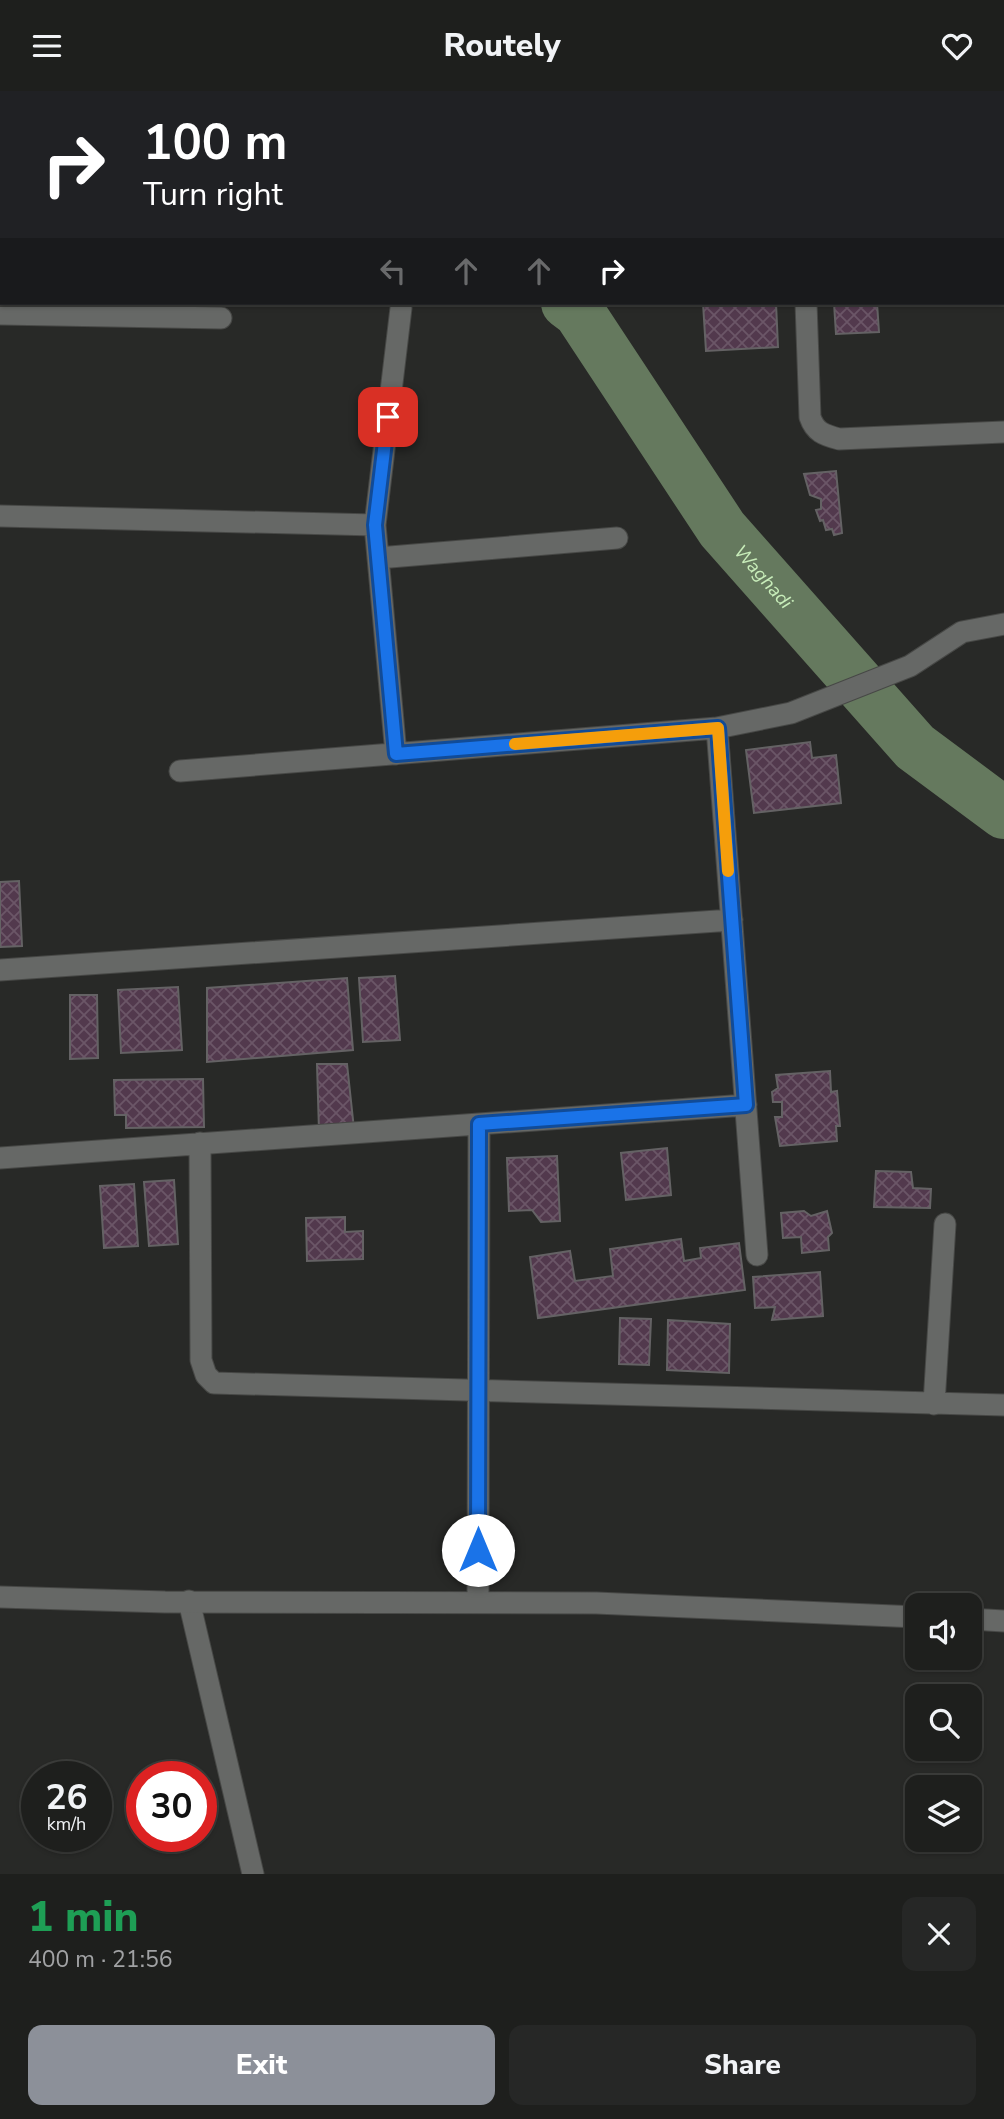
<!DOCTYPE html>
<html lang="en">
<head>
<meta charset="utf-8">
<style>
  :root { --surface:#1e1f1d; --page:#262726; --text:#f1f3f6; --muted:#a1a2a4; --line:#3c3d3b; --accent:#8c9099 }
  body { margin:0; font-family:"Nunito Sans",sans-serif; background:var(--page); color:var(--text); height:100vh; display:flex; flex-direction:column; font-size:26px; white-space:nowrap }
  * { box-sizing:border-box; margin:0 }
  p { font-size:23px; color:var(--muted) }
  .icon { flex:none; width:38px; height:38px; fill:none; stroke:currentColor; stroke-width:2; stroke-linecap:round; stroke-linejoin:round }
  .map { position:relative; height:1783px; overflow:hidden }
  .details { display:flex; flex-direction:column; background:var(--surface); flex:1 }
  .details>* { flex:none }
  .banner { position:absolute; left:0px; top:0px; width:1004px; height:214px; box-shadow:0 2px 5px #0004,0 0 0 2px var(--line); background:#202124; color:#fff; overflow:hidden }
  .controls { position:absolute; left:905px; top:1502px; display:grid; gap:14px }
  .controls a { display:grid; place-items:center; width:77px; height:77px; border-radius:14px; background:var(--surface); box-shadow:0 2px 5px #0004,0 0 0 2px var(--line); font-size:35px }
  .speed { position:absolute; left:21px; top:1670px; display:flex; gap:14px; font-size:35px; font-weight:700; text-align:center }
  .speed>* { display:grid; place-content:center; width:91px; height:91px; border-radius:50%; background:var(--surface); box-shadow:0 2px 5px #0004,0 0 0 2px var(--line); line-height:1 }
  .speed small { font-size:18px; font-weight:400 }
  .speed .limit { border:10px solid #d22; background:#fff; color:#111 }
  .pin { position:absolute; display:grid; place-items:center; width:60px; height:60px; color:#fff; margin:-30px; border-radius:14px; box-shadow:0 4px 10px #0006 }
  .me { position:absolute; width:77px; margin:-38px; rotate:0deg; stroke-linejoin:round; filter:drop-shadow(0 0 5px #0008) }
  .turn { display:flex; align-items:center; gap:24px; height:147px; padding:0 28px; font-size:32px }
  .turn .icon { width:91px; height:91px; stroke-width:2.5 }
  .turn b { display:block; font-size:49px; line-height:60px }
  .lanes { display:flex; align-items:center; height:66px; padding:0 28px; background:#0003; justify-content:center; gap:35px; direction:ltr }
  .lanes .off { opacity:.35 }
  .round { display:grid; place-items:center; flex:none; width:74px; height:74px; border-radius:14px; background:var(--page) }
  .head { display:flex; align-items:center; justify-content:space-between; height:119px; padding:0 28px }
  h1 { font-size:42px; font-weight:800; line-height:52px; color:#1e9e55 }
  .primary-button { display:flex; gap:14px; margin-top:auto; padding:14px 28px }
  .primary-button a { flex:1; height:80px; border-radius:14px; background:var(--accent); color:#fff; font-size:28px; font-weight:800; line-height:80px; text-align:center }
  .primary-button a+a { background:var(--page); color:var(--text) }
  header { display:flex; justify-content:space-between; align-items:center; height:91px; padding:0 28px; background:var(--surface); font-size:32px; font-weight:800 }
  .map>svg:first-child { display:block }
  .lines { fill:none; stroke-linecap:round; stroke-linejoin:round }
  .river { stroke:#65795e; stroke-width:52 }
  .building { fill:url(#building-cross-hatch); stroke:#646264; stroke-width:2 }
  .minor-casing { stroke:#474846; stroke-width:23 }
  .tertiary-casing { stroke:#474846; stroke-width:23 }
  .minor { stroke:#666866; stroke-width:21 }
  .tertiary { stroke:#666866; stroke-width:21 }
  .route-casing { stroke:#114b97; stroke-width:18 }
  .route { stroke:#1a73e8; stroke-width:12 }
  .slow { stroke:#f59e0b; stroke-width:12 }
  .labels { text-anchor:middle; stroke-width:5; stroke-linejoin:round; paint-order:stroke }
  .water-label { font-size:19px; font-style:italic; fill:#c8edba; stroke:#111211 }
</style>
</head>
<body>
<header><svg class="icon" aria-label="menu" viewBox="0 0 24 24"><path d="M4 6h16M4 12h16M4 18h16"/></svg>Routely<svg class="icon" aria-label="heart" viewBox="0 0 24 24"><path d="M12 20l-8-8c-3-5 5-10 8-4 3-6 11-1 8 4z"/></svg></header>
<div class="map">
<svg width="1004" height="1783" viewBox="0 0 1004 1783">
  <defs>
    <pattern id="building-cross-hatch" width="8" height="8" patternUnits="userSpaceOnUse" patternTransform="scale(1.75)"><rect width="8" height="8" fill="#52394d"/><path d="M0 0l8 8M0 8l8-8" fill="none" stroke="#6b5667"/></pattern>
  </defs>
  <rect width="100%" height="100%" fill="#282927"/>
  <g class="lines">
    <g class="river">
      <path d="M 284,0 L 287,2"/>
      <path id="s1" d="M 567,212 L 579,221 L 722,438 L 915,656 L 1004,722"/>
    </g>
  </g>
  <path class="building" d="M 703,212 L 776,212 L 778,256 L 706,260 Z
    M 834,212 L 877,212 L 879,241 L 836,243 Z
    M 836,380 L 842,442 L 834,444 L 832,438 L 826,439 L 823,429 L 820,430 L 816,419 L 821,418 L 821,408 L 810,404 L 804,383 Z
    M 810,651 L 812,667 L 836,664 L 841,712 L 754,722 L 746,659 Z
    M 19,790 L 22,855 L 0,856 L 0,791 Z
    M 395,885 L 400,949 L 363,951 L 359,887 Z
    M 347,887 L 353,959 L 207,971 L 207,897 Z
    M 178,896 L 182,959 L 121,962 L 118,899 Z
    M 70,904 L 97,904 L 98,967 L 70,968 Z
    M 317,973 L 347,973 L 354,1038 L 319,1040 Z
    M 830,980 L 831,1001 L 837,1000 L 840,1035 L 836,1035 L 837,1050 L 780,1055 L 775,1026 L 782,1026 L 782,1011 L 773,1011 L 772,1001 L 778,997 L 776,984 Z
    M 203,988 L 204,1036 L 126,1037 L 126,1024 L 115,1024 L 114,989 Z
    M 667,1057 L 671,1104 L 626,1109 L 621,1062 Z
    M 557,1065 L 560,1130 L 541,1131 L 532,1119 L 509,1120 L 507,1067 Z
    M 876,1080 L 911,1081 L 913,1097 L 931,1098 L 930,1117 L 874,1116 Z
    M 174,1089 L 178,1153 L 149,1155 L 144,1091 Z
    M 134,1093 L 138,1155 L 104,1157 L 100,1095 Z
    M 804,1120 L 811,1125 L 827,1120 L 832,1142 L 828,1146 L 829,1159 L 802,1162 L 801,1146 L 783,1147 L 781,1122 Z
    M 345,1126 L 345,1141 L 363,1140 L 363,1168 L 307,1170 L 306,1127 Z
    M 681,1148 L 684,1170 L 701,1167 L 700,1157 L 739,1152 L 745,1199 L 538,1227 L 530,1166 L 570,1160 L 575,1190 L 613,1185 L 610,1158 Z
    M 820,1181 L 823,1225 L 772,1229 L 775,1216 L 755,1217 L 753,1186 Z
    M 620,1227 L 651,1228 L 649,1274 L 619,1273 Z
    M 668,1229 L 730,1233 L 729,1282 L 667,1279 Z"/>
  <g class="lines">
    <g class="minor-casing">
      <path id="minor" d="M 793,0 L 793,2
        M 0,17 L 2,17
        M 1003,140 L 1004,140
        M 806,212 L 810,326 C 815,341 824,344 839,348 L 1004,341
        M 0,223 L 221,227
        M 0,425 L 375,434
        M 378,467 L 617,447
        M 717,637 L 791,622 L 910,575 L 962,541 L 1004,533
        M 396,663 L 375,434 L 401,217
        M 180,680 L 717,637 L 757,1164
        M 0,879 L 732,829
        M 200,1052 L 201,1269 L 206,1284 L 214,1292 L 1004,1314
        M 0,1067 L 746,1014
        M 934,1313 L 945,1133
        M 189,1510 L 253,1783
        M 478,1511 L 479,1033"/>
    </g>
    <g class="tertiary-casing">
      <path id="tertiary" d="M 0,1506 L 165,1511 L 596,1512 L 917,1526
        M 970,1528 L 1004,1530"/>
    </g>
    <use href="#minor" class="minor"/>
    <use href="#tertiary" class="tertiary"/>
  </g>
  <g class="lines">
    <g class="route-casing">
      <path id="route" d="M 388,326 L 375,434 L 396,663 L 718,637 L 746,1014 L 479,1033 L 478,1459"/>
    </g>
    <use href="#route" class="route"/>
    <path class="slow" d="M 515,653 L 718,637 L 728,780"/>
  </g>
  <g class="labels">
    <g class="water-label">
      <text dy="7" stroke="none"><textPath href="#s1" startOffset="338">Waghadi</textPath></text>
    </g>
  </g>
</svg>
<div class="controls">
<a><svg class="icon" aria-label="sound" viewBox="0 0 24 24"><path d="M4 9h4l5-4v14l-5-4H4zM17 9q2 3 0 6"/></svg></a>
<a><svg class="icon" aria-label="search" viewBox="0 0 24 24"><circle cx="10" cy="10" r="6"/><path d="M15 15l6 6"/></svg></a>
<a><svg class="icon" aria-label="layers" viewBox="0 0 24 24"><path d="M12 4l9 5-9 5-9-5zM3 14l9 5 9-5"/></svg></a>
</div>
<div class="speed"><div>26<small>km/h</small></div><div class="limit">30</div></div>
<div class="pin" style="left:388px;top:326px;background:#d93025"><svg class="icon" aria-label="arrive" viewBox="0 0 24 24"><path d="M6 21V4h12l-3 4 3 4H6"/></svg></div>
<svg class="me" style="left:478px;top:1459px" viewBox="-20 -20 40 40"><circle r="19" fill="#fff"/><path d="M0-13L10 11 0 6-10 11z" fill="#1a73e8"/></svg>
<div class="banner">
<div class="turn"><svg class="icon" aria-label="right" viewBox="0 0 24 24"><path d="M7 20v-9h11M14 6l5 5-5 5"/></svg><div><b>100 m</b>Turn right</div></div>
<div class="lanes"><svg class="icon off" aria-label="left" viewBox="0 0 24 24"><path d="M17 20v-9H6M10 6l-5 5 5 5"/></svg><svg class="icon off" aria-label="ahead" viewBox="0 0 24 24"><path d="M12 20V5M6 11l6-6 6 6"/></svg><svg class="icon off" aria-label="ahead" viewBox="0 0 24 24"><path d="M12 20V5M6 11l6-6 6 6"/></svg><svg class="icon" aria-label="right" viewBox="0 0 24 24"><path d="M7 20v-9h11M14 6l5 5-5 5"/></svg></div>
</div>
</div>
<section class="details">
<div class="head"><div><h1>1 min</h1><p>400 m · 21:56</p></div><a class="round"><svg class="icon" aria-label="close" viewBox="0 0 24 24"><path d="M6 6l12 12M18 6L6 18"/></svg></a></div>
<div class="primary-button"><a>Exit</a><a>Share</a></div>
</section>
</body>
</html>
